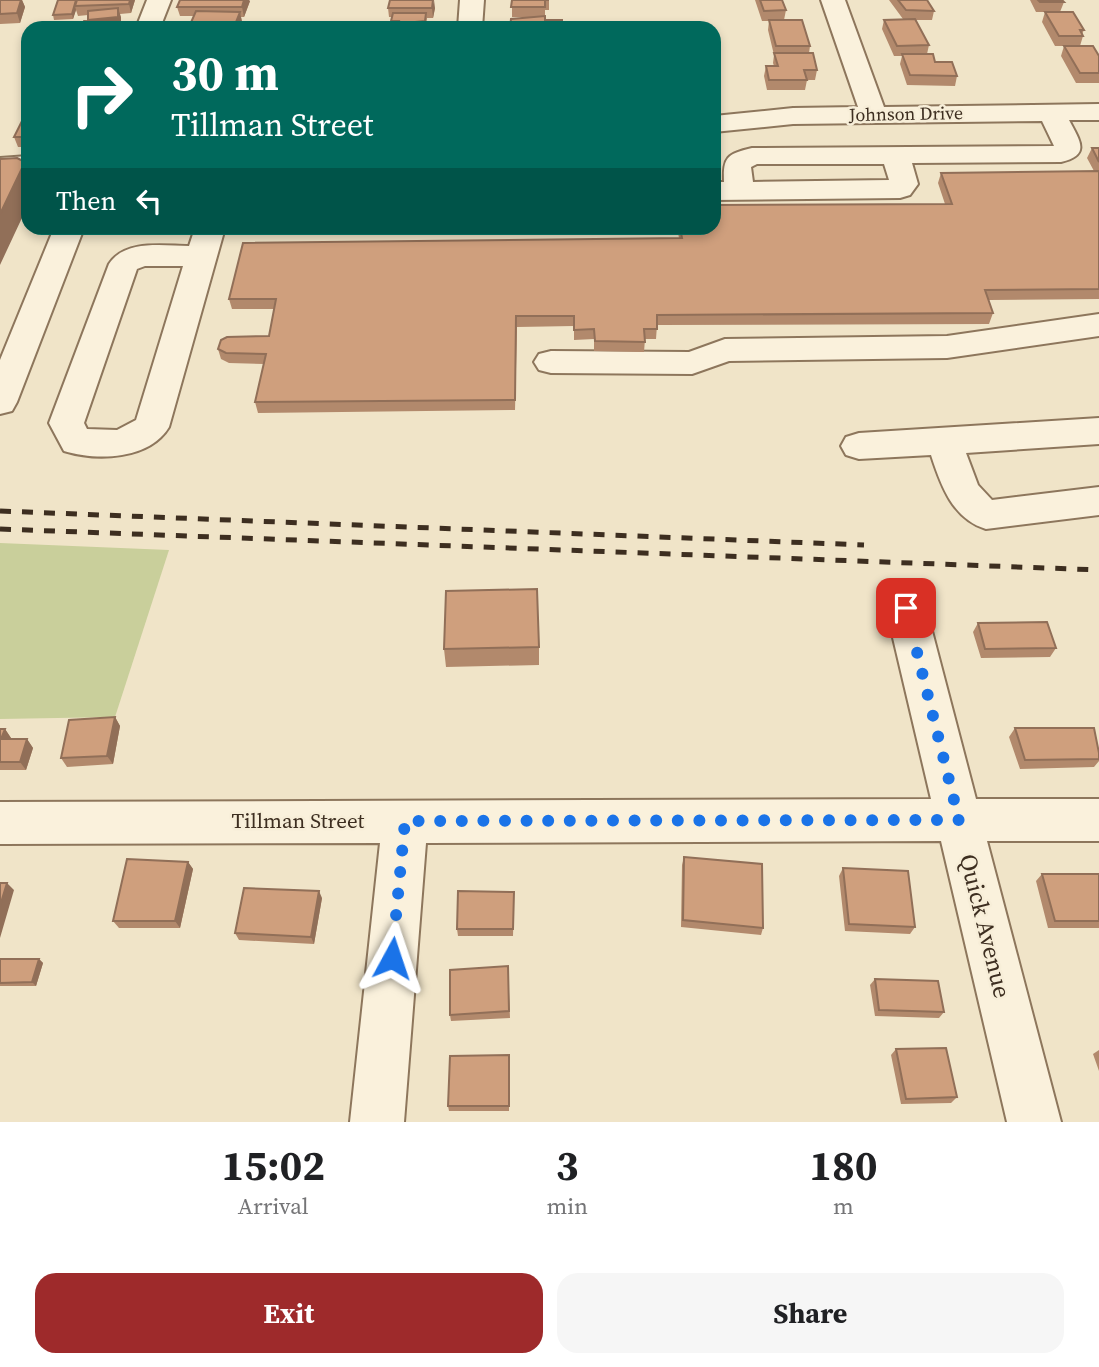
<!DOCTYPE html>
<html lang="en">
<head>
<meta charset="utf-8">
<style>
  :root { --surface:#fff; --page:#f6f6f6; --text:#202124; --muted:#757577; --accent:#9e2a2b }
  body { margin:0; font-family:"Source Serif 4",serif; background:var(--page); color:var(--text); height:100vh; display:flex; flex-direction:column; font-size:26px; white-space:nowrap }
  * { box-sizing:border-box; margin:0 }
  p { font-size:23px; color:var(--muted) }
  .icon { flex:none; width:38px; height:38px; fill:none; stroke:currentColor; stroke-width:2; stroke-linecap:round; stroke-linejoin:round }
  .map { position:relative; height:1122px; overflow:hidden }
  .side { display:flex; flex-direction:column; background:var(--surface); flex:1 }
  .side>* { flex:none }
  .top-card { position:absolute; left:21px; top:21px; width:700px; height:214px; border-radius:21px; box-shadow:0 4px 10px #0003; background:#00695c; color:#fff; overflow:hidden }
  .pin { position:absolute; display:grid; place-items:center; width:60px; height:60px; color:#fff; margin:-30px; border-radius:14px; box-shadow:0 4px 10px #0006 }
  .me { position:absolute; width:77px; margin:-38px; rotate:5deg; stroke-linejoin:round; filter:drop-shadow(0 0 5px #0008) }
  .turn { display:flex; align-items:center; gap:24px; height:147px; padding:0 35px; font-size:32px }
  .turn .icon { width:91px; height:91px; stroke-width:2.5 }
  .turn b { display:block; font-size:49px; line-height:60px }
  .then { display:flex; align-items:center; height:66px; padding:0 35px; background:#0003; gap:14px; font-size:26px }
  .eta { display:flex; justify-content:space-evenly; align-items:center; height:119px; text-align:center }
  .eta b { font-size:42px; font-weight:700; line-height:49px }
  .button { display:flex; gap:14px; margin-top:auto; padding:14px 35px }
  .button a { flex:1; height:80px; border-radius:21px; background:var(--accent); color:#fff; font-size:28px; font-weight:700; line-height:80px; text-align:center }
  .button a+a { background:var(--page); color:var(--text) }
  .map>svg:first-child { display:block }
  .green { fill:#c9cf9b }
  .lines { fill:none; stroke-linecap:round; stroke-linejoin:round }
  .minor-casing { stroke:#8d765c; stroke-width:4 }
  .minor { fill:#faf1dc; fill-rule:evenodd }
  .rail { stroke:#3d2e20; stroke-width:5; stroke-dasharray:11 11; stroke-linecap:butt }
  .wall { fill:#b2896c }
  .shaded-wall { fill:#916f58 }
  .building { fill:#cf9f7d; stroke:#916f58; stroke-width:2 }
  .route { stroke:#1a73e8; stroke-width:12; stroke-dasharray:0 21.6 }
  .labels { text-anchor:middle; stroke-width:5; stroke-linejoin:round; paint-order:stroke }
  .far-street-label { font-size:18px; fill:#3d2e20; stroke:#f7eed8 }
  .street-label { font-size:21px; fill:#3d2e20; stroke:#f7eed8 }
  .near-street-label { font-size:24px; fill:#3d2e20; stroke:#f7eed8 }
</style>
</head>
<body>
<div class="map">
<svg width="1099" height="1122" viewBox="0 0 1099 1122">
  <rect width="100%" height="100%" fill="#f0e4c8"/>
  <path class="green" d="M 0,543 L 169,550 L 115,717 L 0,719 Z"/>
  <g class="lines">
    <g class="minor-casing">
      <path id="minor" d="M 147,0 L 171,0 L 160,28 L 136,28 Z
        M 460,0 L 484,0 L 482,28 L 458,28 Z
        M 821,0 L 845,0 L 884,107 L 1099,104 L 1099,120 L 1069,120 C 1080,141 1091,155 1061,162 L 912,163 L 918,184 L 910,195 L 900,198 L 714,200 L 714,182 L 724,182 C 723,157 727,154 752,148 L 1054,146 L 1042,121 L 793,124 L 714,132 L 714,116 L 793,108 L 858,107 ZM 757,164 L 884,164 L 889,180 L 753,182 L 751,167 Z
        M 28,156 L 28,172 L 0,174 L 0,158 Z
        M 54,228 L 84,228 L 17,402 L 12,411 L 0,414 L 0,360 Z
        M 195,228 L 225,228 L 169,427 C 149,460 97,461 64,451 L 49,423 L 109,264 C 125,239 164,246 189,246 ZM 145,266 L 183,266 L 136,420 L 117,430 L 87,429 L 84,423 L 137,269 Z
        M 1099,314 L 1099,336 L 947,358 L 729,361 L 692,374 L 551,373 L 539,370 L 534,362 L 539,354 L 551,351 L 689,352 L 725,339 L 947,336 Z
        M 1099,418 L 1099,444 L 966,453 L 978,485 L 992,500 L 1099,487 L 1099,515 L 986,529 C 953,519 941,486 931,455 L 859,459 L 846,455 L 841,446 L 846,437 L 859,433 Z
        M 906,592 L 920,597 L 926,608 L 976,799 L 1099,799 L 1099,841 L 987,841 L 1061,1122 L 1007,1122 L 941,841 L 426,843 L 404,1122 L 350,1122 L 380,843 L 0,844 L 0,802 L 931,799 L 886,608 L 892,597 Z"/>
    </g>
    <use href="#minor" class="minor"/>
    <path class="rail" d="M 0,511 L 864,545
      M 0,529 L 1099,570"/>
  </g>
  <path class="wall" d="M 0,0 L 22,0 L 25,7 L 20,23 L 0,24 Z
    M 58,0 L 135,0 L 131,13 L 120,14 L 121,27 L 118,27 L 88,21 L 88,15 L 78,16 L 76,10 L 73,19 L 54,20 L 53,15 Z
    M 512,0 L 549,0 L 549,10 L 545,10 L 545,20 L 562,20 L 562,28 L 510,28 L 540,17 L 512,17 Z
    M 755,0 L 782,0 L 786,10 L 784,20 L 810,46 L 809,53 L 817,70 L 815,80 L 807,80 L 805,90 L 767,90 L 764,76 L 766,66 L 774,66 L 773,63 L 774,55 L 768,30 L 769,21 L 762,21 Z
    M 889,0 L 927,0 L 934,11 L 932,20 L 916,20 L 929,45 L 927,54 L 935,62 L 957,76 L 955,86 L 907,85 L 900,64 L 902,56 L 894,56 L 882,29 L 884,20 L 903,19 Z
    M 1030,0 L 1062,0 L 1064,2 L 1060,12 L 1036,12 Z
    M 250,1 L 244,17 L 241,17 L 242,22 L 240,28 L 190,28 L 194,16 L 180,16 L 177,7 Z
    M 388,8 L 435,8 L 433,18 L 427,18 L 426,28 L 392,28 L 392,17 L 389,17 Z
    M 1045,12 L 1084,30 L 1082,34 L 1083,36 L 1080,46 L 1055,46 L 1042,22 Z
    M 1064,46 L 1099,56 L 1099,83 L 1076,83 L 1061,56 Z
    M 28,119 L 28,147 L 18,147 L 14,137 Z
    M 1092,148 L 1099,148 L 1099,299 L 989,300 L 993,313 L 989,324 L 657,325 L 656,339 L 645,339 L 644,352 L 594,351 L 594,339 L 574,340 L 574,326 L 517,327 L 515,410 L 258,413 L 255,402 L 264,364 L 229,363 L 221,359 L 218,349 L 269,336 L 274,309 L 232,309 L 229,299 L 679,238 L 677,228 L 714,228 L 945,204 L 938,183 L 941,173 L 1094,171 L 1087,158 Z
    M 978,623 L 1056,648 L 1050,657 L 981,658 L 973,632 Z
    M 539,647 L 539,665 L 446,667 L 444,649 Z
    M 115,717 L 120,726 L 113,764 L 67,767 L 61,758 Z
    M 1015,728 L 1099,753 L 1099,761 L 1094,767 L 1020,769 L 1009,737 Z
    M 0,729 L 5,729 L 11,738 L 11,739 L 27,739 L 33,748 L 26,770 L 0,770 Z
    M 684,857 L 763,928 L 761,935 L 681,927 L 682,865 Z
    M 188,862 L 193,869 L 180,928 L 119,928 L 113,921 Z
    M 843,868 L 915,927 L 910,934 L 845,931 L 839,876 Z
    M 1042,874 L 1099,874 L 1099,928 L 1048,928 L 1036,881 Z
    M 322,898 L 314,944 L 239,940 L 235,933 Z
    M 514,899 L 513,936 L 458,936 L 457,929 Z
    M 0,959 L 39,959 L 43,963 L 36,986 L 0,986 Z
    M 508,966 L 510,1018 L 451,1021 L 450,1015 Z
    M 875,979 L 944,1012 L 939,1018 L 875,1016 L 870,985 Z
    M 896,1049 L 957,1097 L 951,1103 L 901,1104 L 891,1055 Z
    M 1099,1050 L 1099,1071 L 1093,1054 Z
    M 509,1055 L 509,1111 L 449,1111 L 448,1106 Z"/>
  <path class="shaded-wall" d="M 21,0 L 22,0 L 25,7 L 20,23 L 17,13 Z
    M 130,0 L 135,0 L 131,13 L 129,4 Z
    M 244,0 L 249,0 L 250,1 L 244,17 L 242,7 Z
    M 434,0 L 435,8 L 433,18 L 432,8 Z
    M 75,6 L 76,10 L 73,19 L 72,14 Z
    M 118,8 L 121,17 L 121,27 L 118,27 L 118,28 L 90,28 L 88,20 Z
    M 240,12 L 242,22 L 240,28 L 234,28 Z
    M 25,162 L 28,169 L 28,205 L 0,265 L 0,214 Z
    M 115,717 L 120,726 L 113,764 L 107,756 Z
    M 5,729 L 11,738 L 8,748 L 1,739 Z
    M 27,739 L 33,748 L 26,770 L 20,762 Z
    M 188,862 L 193,869 L 180,928 L 175,921 Z
    M 7,883 L 14,890 L 0,938 L 0,906 Z
    M 319,891 L 322,898 L 314,944 L 311,937 Z
    M 39,959 L 43,963 L 36,986 L 32,982 Z"/>
  <path class="building" d="M 0,0 L 21,0 L 17,13 L 0,14 Z
    M 58,0 L 76,0 L 72,14 L 53,15 Z
    M 77,0 L 130,0 L 129,4 L 75,6 Z
    M 180,0 L 244,0 L 242,7 L 177,7 Z
    M 390,0 L 433,0 L 432,8 L 388,8 Z
    M 512,0 L 549,0 L 545,0 L 545,7 L 511,7 Z
    M 760,0 L 782,0 L 786,10 L 764,11 Z
    M 898,0 L 927,0 L 934,11 L 906,10 Z
    M 1038,0 L 1062,0 L 1064,2 L 1040,2 Z
    M 118,8 L 118,17 L 88,20 L 88,11 Z
    M 196,11 L 240,12 L 234,27 L 189,27 Z
    M 1045,12 L 1073,12 L 1084,30 L 1080,30 L 1083,36 L 1059,36 Z
    M 393,13 L 426,13 L 425,21 L 416,22 L 416,26 L 398,26 L 399,21 L 391,21 Z
    M 545,16 L 545,20 L 562,20 L 562,26 L 510,28 L 511,19 Z
    M 915,19 L 929,45 L 897,46 L 884,20 Z
    M 769,20 L 802,20 L 810,46 L 776,46 Z
    M 84,21 L 116,22 L 112,28 L 80,28 Z
    M 348,24 L 367,24 L 366,28 L 347,28 Z
    M 1064,46 L 1093,46 L 1099,56 L 1099,73 L 1080,73 Z
    M 774,53 L 813,53 L 817,70 L 804,70 L 807,80 L 769,80 L 766,66 L 778,66 Z
    M 902,54 L 933,54 L 935,62 L 952,62 L 957,76 L 910,75 Z
    M 23,119 L 28,119 L 28,137 L 14,137 Z
    M 1092,148 L 1099,148 L 1099,162 Z
    M 17,158 L 25,162 L 0,214 L 0,159 Z
    M 1099,171 L 1099,289 L 985,290 L 993,313 L 657,315 L 657,329 L 644,329 L 645,342 L 595,341 L 594,329 L 574,330 L 574,316 L 516,316 L 515,400 L 255,402 L 266,354 L 226,353 L 218,349 L 221,340 L 227,337 L 269,336 L 276,299 L 229,299 L 243,243 L 682,238 L 680,228 L 714,228 L 714,205 L 952,204 L 941,173 Z
    M 537,589 L 539,647 L 444,649 L 446,591 Z
    M 1047,622 L 1056,648 L 985,649 L 978,623 Z
    M 115,717 L 107,756 L 61,758 L 69,720 Z
    M 1015,728 L 1094,728 L 1099,753 L 1099,759 L 1025,760 Z
    M 0,729 L 5,729 L 1,739 L 27,739 L 20,762 L 0,762 Z
    M 684,857 L 762,864 L 763,928 L 683,920 Z
    M 127,859 L 188,862 L 175,921 L 113,921 Z
    M 843,868 L 908,871 L 915,927 L 849,924 Z
    M 1042,874 L 1099,874 L 1099,921 L 1055,921 Z
    M 0,883 L 7,883 L 0,906 Z
    M 244,888 L 319,891 L 311,937 L 235,933 Z
    M 458,891 L 514,892 L 513,929 L 457,929 Z
    M 0,959 L 39,959 L 32,982 L 0,983 Z
    M 508,966 L 509,1011 L 450,1015 L 450,970 Z
    M 875,979 L 938,981 L 944,1012 L 879,1010 Z
    M 946,1048 L 957,1097 L 906,1099 L 896,1049 Z
    M 509,1055 L 509,1106 L 448,1106 L 450,1056 Z"/>
  <g class="lines">
    <path class="route" d="M 392,958 L 405,821 L 959,820 L 906,608"/>
  </g>
  <g class="labels">
    <g class="far-street-label">
      <text transform="translate(906 114) rotate(-1)" y="6">Johnson Drive</text>
    </g>
    <g class="street-label">
      <text x="298" y="828">Tillman Street</text>
    </g>
    <g class="near-street-label">
      <text transform="translate(985 926) rotate(76)" y="8">Quick Avenue</text>
    </g>
  </g>
</svg>
<div class="pin" style="left:906px;top:608px;background:#d93025"><svg class="icon" aria-label="arrive" viewBox="0 0 24 24"><path d="M6 21V4h12l-3 4 3 4H6"/></svg></div>
<svg class="me" style="left:392px;top:958px" viewBox="-20 -20 40 40"><path d="M0-17L14 15 0 8-14 15z" fill="#1a73e8" stroke="#fff" stroke-width="4"/></svg>
<div class="top-card">
<div class="turn"><svg class="icon" aria-label="right" viewBox="0 0 24 24"><path d="M7 20v-9h11M14 6l5 5-5 5"/></svg><div><b>30 m</b>Tillman Street</div></div>
<div class="then">Then<svg class="icon" aria-label="left" viewBox="0 0 24 24"><path d="M17 20v-9H6M10 6l-5 5 5 5"/></svg></div>
</div>
</div>
<section class="side">
<div class="eta">
<div><b>15:02</b><p>Arrival</p></div>
<div><b>3</b><p>min</p></div>
<div><b>180</b><p>m</p></div>
</div>
<div class="button"><a>Exit</a><a>Share</a></div>
</section>
</body>
</html>
